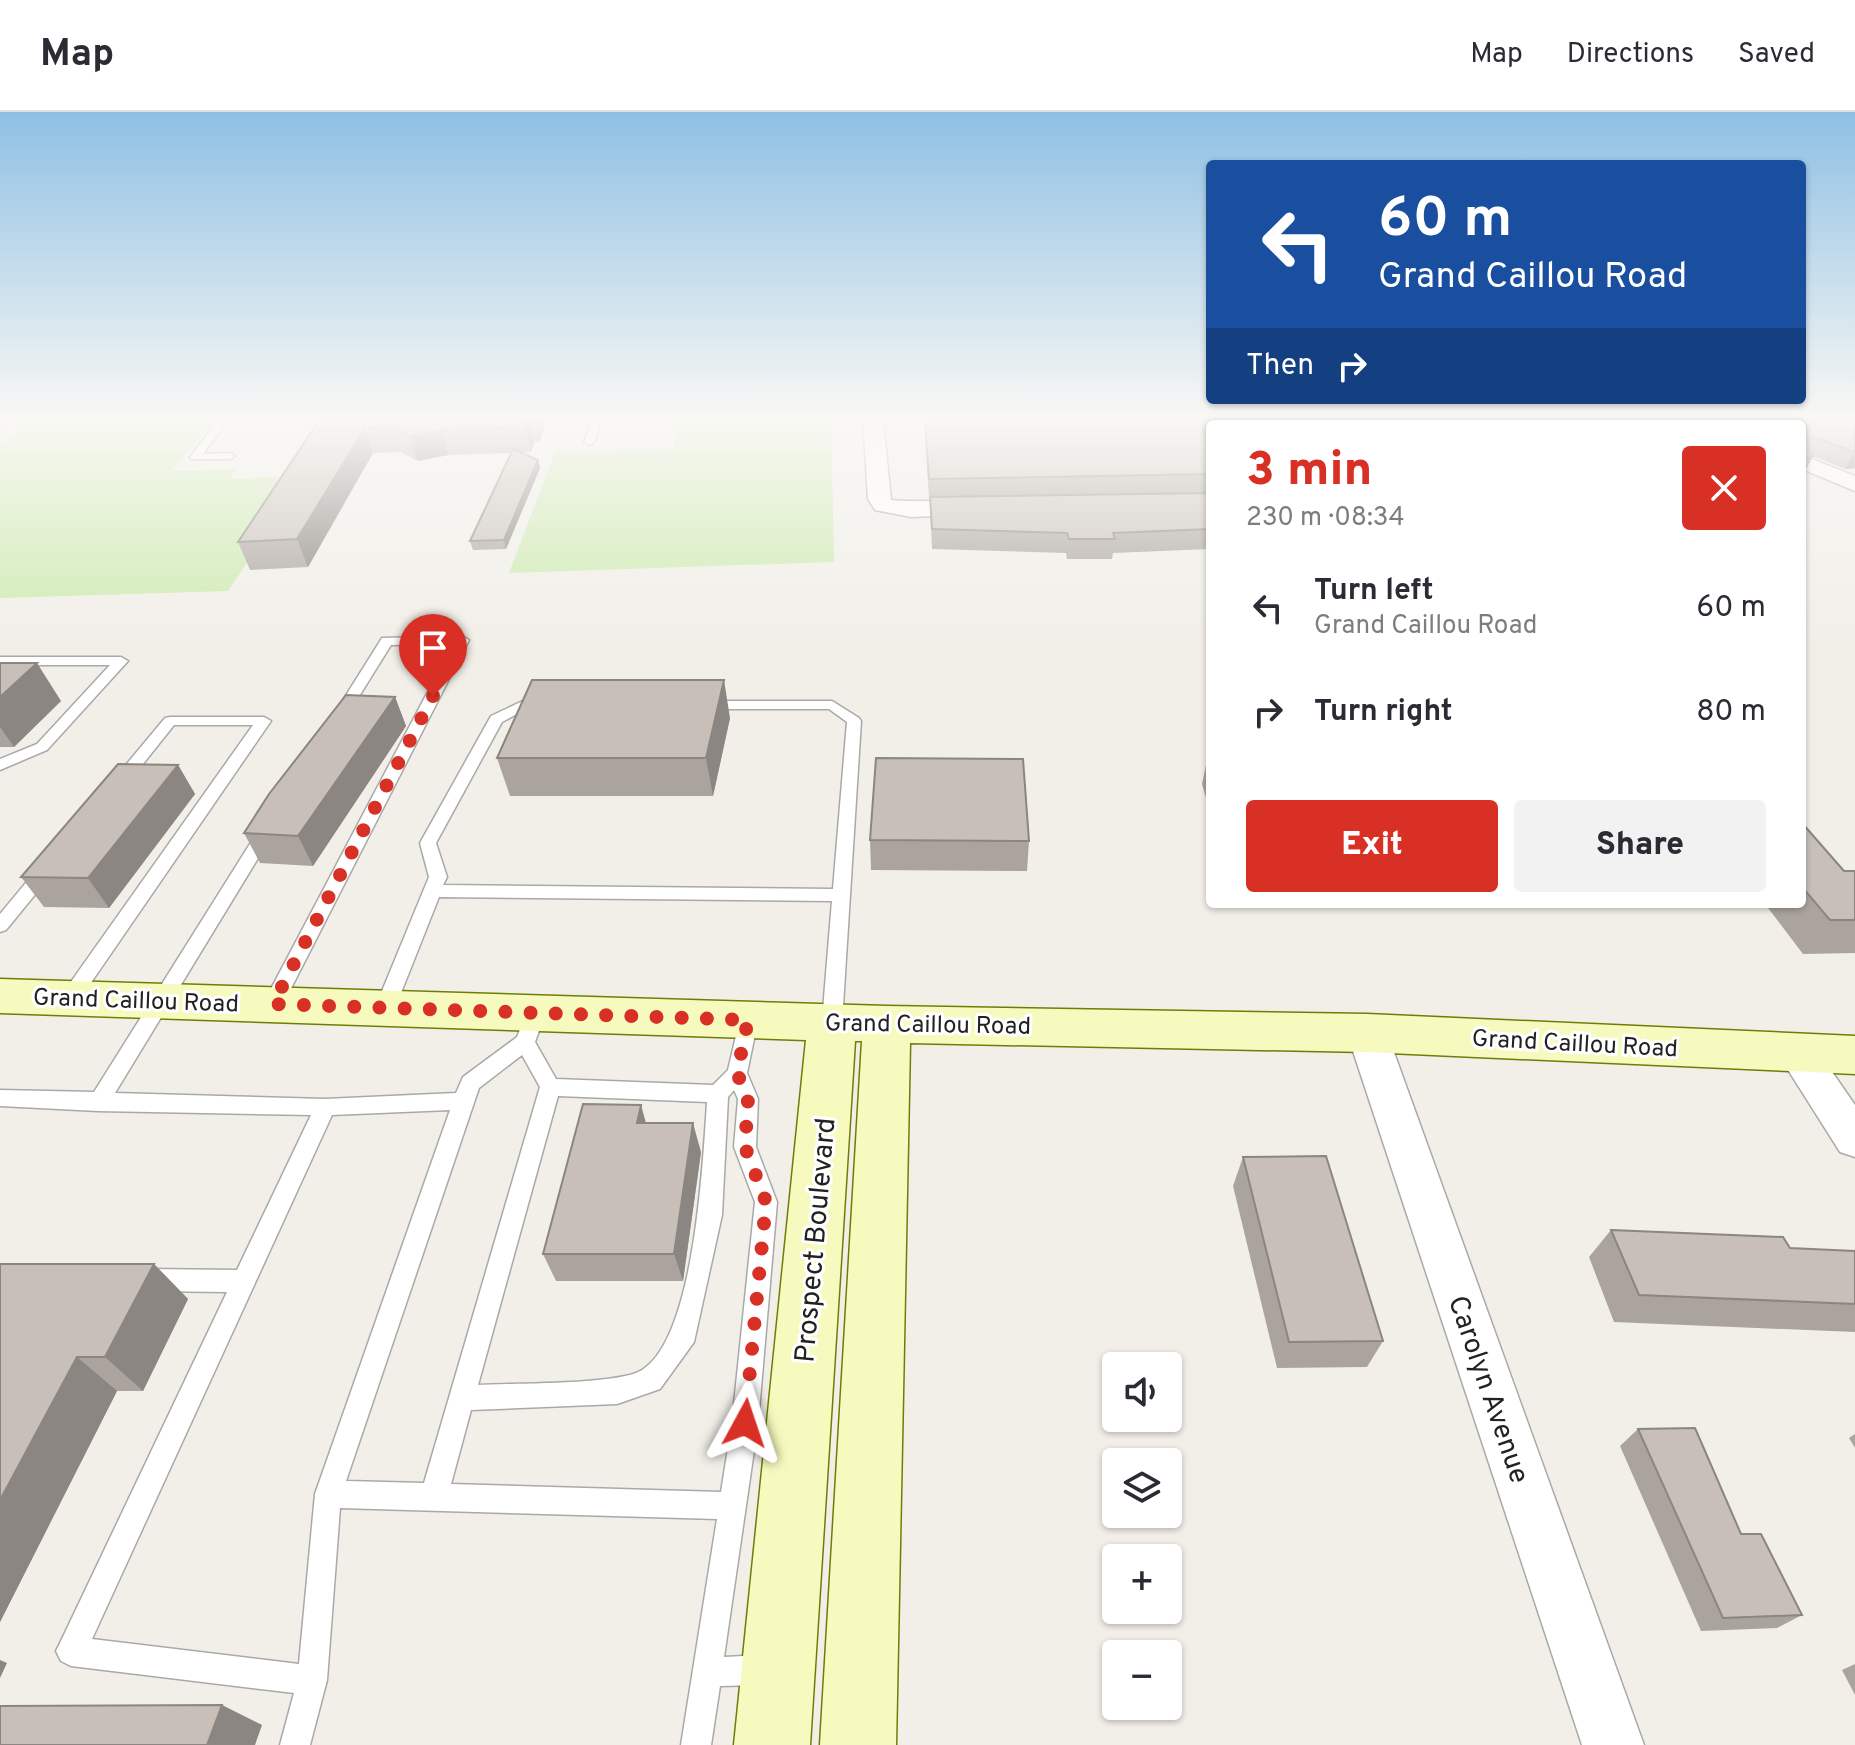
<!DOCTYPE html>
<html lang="en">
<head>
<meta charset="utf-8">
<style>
  :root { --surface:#fff; --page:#f2f2f3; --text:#2b2b33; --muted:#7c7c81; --line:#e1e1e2; --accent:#d93025 }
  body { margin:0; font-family:Overpass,sans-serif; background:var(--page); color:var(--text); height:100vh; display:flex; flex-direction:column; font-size:30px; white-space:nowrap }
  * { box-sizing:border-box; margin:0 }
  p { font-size:26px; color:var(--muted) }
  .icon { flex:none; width:44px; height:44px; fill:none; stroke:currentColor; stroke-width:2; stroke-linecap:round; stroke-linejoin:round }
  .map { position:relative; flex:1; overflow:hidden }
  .side { position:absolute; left:1206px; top:308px; width:600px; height:488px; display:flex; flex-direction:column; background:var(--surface); border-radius:8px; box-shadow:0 2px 6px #0004 }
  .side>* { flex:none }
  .banner { position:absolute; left:1206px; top:48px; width:600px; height:244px; border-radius:8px; box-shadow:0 2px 6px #0004; background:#1a4fa0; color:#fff; overflow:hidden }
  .controls { position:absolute; left:1102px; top:1240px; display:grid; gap:16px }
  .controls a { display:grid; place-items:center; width:80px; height:80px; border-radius:8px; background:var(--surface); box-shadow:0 2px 6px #0004; font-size:40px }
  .pin { position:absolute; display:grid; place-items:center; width:68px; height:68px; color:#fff; margin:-82px -34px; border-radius:50% 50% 50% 0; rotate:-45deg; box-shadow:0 0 8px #0007 }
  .pin .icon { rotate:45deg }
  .me { position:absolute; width:88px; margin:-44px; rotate:5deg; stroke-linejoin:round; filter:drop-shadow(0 0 6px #0008) }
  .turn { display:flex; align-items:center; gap:28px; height:168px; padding:0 40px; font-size:36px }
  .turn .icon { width:104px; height:104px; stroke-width:2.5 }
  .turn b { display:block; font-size:56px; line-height:68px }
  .then { display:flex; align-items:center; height:76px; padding:0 40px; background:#0003; gap:16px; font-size:30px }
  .round { display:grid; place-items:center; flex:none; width:84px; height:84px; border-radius:8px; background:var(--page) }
  .head { display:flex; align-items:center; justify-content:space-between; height:136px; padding:0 40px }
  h1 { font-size:48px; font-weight:800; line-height:60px; color:var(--accent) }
  .button { display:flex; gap:16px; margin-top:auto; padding:16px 40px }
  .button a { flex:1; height:92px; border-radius:8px; background:var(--accent); color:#fff; font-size:32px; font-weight:800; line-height:92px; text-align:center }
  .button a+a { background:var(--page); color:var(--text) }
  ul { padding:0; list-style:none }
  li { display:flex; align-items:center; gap:24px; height:104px; padding:0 40px }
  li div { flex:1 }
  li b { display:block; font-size:30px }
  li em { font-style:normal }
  header { display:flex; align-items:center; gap:48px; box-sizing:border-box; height:112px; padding:0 40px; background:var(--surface); border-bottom:2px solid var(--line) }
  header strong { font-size:38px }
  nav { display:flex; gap:44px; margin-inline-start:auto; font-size:28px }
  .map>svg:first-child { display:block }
  .grass { fill:#cdebb0 }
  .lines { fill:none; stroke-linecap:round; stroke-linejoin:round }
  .service-casing { stroke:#a9a9a9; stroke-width:3 }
  .minor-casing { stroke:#a9a9a9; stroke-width:3 }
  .secondary-casing { stroke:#707d05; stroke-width:3 }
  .service { fill:#fff; fill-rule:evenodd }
  .minor { fill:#fff; fill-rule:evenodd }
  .secondary { fill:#f7fabf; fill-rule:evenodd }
  .wall { fill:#aba49e }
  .shaded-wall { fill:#8b8681 }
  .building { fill:#c7bfb8; stroke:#8b8681; stroke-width:2 }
  .route { stroke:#d93025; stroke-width:14; stroke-dasharray:0 25.2 }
  .labels { text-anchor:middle; stroke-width:6; stroke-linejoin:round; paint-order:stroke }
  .street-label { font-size:24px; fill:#222; stroke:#fff }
  .near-street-label { font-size:28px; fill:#222; stroke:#fff }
</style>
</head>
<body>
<header>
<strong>Map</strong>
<nav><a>Map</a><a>Directions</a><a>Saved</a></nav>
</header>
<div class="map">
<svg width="1855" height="1633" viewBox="0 0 1855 1633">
  <rect width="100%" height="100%" fill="#f2efe9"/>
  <path class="grass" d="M 35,307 L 215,307 L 171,359 L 235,357 L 230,367 L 305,364 L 228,479 L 0,486 L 0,332 Z
    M 680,307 L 831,307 L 834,450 L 509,461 L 555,340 L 673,337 Z"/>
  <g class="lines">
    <g class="service-casing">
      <path id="service" d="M 219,307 L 229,307 L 203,342 L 230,341 L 235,344 L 230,347 L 191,347 L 190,345 Z
        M 592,307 L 602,307 L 594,330 L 589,333 L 584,330 Z
        M 462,524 L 469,528 L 283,892 L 280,897 L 266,897 L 263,892 L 453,532 L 391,533 L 345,607 L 340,608 L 333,604 L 382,526 Z
        M 0,545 L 121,545 L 128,549 L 47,638 L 0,658 L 0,647 L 37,632 L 110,553 L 0,553 Z
        M 525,588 L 542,588 L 549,592 L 542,596 L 528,596 L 502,610 L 436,731 L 447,765 L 443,773 L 833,777 L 847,610 L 829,597 L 703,597 L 696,593 L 703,589 L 832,589 L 859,606 L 861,609 L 842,910 L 839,915 L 825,915 L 822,910 L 832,789 L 439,785 L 395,896 L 392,901 L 378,901 L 375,896 L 429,765 L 420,731 L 491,604 Z
        M 170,605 L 264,605 L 271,609 L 77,891 L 63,891 L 60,886 L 63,881 L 253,613 L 174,613 L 127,672 L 115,672 L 113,669 L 115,666 L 165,606 Z
        M 266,715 L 274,720 L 115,981 L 325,987 L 456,981 L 463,965 L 517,925 L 528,897 L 542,897 L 545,902 L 535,930 L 556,967 L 713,973 L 728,958 L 741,903 L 755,903 L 758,908 L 747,961 L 758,987 L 756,1035 L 777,1090 L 758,1311 L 724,1545 L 763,1543 L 773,1548 L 778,1558 L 773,1568 L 763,1573 L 720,1574 L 711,1633 L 681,1633 L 717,1407 L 340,1396 L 327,1568 L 310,1633 L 280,1633 L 294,1581 L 71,1554 L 61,1549 L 56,1539 L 61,1529 L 227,1180 L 146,1179 L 138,1176 L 134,1168 L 138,1160 L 146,1157 L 237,1158 L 311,1003 L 98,999 L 0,994 L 0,978 L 94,980 L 260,716 ZM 522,943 L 540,975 L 424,1371 L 346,1369 L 479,976 ZM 734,978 L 738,987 L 734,1035 L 755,1090 L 732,1311 L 721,1380 L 451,1372 L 471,1298 L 617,1292 L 660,1277 L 694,1230 L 722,1103 L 728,985 ZM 558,984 L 707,990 C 703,1049 695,1225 642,1258 C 620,1273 510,1271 478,1273 ZM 450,998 L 315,1382 L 299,1552 L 92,1527 L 332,1003 Z
        M 45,753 L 54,759 L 51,763 L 6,818 L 0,820 L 0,802 L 39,755 Z"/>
    </g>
    <g class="minor-casing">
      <path id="minor" d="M 0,307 L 14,307 L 0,315 Z
        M 863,307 L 883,307 L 891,388 C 911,391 978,385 988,397 L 985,402 L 911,405 L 875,398 L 868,387 Z
        M 1802,343 L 1855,364 L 1855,379 L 1802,357 Z
        M 1367,906 L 1381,910 L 1387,921 L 1644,1633 L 1582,1633 L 1347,921 L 1353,910 Z
        M 1798,926 L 1812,931 L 1855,993 L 1855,1045 L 1840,1040 L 1778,942 L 1784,931 Z"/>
    </g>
    <g class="secondary-casing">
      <path id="secondary" d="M 0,867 L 887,894 L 1367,902 L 1855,924 L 1855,962 L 1367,940 L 910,931 L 896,1633 L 820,1633 L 862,929 L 855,929 L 810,1633 L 734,1633 L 806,928 L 0,901 Z"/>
    </g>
    <use href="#service" class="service"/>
    <use href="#minor" class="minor"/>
    <use href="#secondary" class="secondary"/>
  </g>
  <path class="wall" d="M 320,307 L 547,307 L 539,330 L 534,330 L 531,340 L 521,340 L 538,348 L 540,356 L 506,437 L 473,438 L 470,429 L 512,341 L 448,343 L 418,349 L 400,340 L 373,341 L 308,455 L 250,458 L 238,430 Z
    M 924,307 L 1434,307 L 1210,312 L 1210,437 L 1113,441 L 1112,447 L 1067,447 L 1066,441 L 932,437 L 930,386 L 929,386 Z
    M 1483,307 L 1855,307 L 1855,356 L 1845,357 L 1813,344 L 1804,361 L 1802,361 L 1802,312 L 1493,312 Z
    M 0,551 L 61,589 L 14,635 L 0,635 Z
    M 395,585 L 406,614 L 313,754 L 260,751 L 244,721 Z
    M 730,606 L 713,684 L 510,684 L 497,646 Z
    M 1209,639 L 1210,639 L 1210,700 L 1202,672 Z
    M 178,653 L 195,682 L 109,796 L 44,795 L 21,765 Z
    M 1802,711 L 1844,759 L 1855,759 L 1855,841 L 1803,842 L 1765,792 L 1802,792 Z
    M 870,728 L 1029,729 L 1027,759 L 871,758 Z
    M 646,1011 L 701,1040 L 683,1169 L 556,1169 L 543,1142 Z
    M 1243,1045 L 1383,1229 L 1367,1255 L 1277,1256 L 1233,1074 Z
    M 1611,1118 L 1790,1136 L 1855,1139 L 1855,1220 L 1614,1210 L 1589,1145 Z
    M 0,1152 L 154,1152 L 188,1187 L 143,1279 L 117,1279 L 0,1510 Z
    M 1638,1317 L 1802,1503 L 1777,1516 L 1701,1519 L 1620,1334 Z
    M 1855,1322 L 1855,1336 L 1849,1326 Z
    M 1855,1552 L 1855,1583 L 1842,1558 Z"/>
  <path class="shaded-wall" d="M 527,307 L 529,307 L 534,330 L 531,340 L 525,315 Z
    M 533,307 L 547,307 L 539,330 Z
    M 365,316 L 373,341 L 308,455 L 297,427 Z
    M 441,318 L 448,343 L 418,349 L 410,324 Z
    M 1854,340 L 1855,356 L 1845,357 Z
    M 1813,344 L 1804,361 L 1802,361 L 1802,345 Z
    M 538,348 L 540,356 L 506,437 L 504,428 Z
    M 37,551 L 61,589 L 14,635 L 0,615 L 0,585 Z
    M 724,568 L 730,606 L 713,684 L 706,646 Z
    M 395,585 L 406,614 L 313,754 L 298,724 Z
    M 178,653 L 195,682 L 109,796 L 88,766 Z
    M 641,993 L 649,1022 L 637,1011 Z
    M 693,1011 L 701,1040 L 683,1169 L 674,1142 Z
    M 154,1152 L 188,1187 L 143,1279 L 105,1245 Z
    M 77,1245 L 117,1279 L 0,1510 L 0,1388 Z
    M 0,1548 L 7,1551 L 0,1566 Z
    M 222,1593 L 262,1613 L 255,1633 L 207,1633 Z"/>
  <path class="building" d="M 320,307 L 527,307 L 525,315 L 441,318 L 410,324 L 392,315 L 365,316 L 297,427 L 238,430 Z
    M 925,307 L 1434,307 L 1440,312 L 1210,312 L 1210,362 L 929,367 Z
    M 1521,307 L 1629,307 L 1632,312 L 1531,312 Z
    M 1656,307 L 1855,307 L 1855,340 L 1812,324 L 1808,326 L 1808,340 L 1813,344 L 1802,345 L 1802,312 L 1668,312 Z
    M 513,337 L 538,348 L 504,428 L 470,429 Z
    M 1210,381 L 1210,417 L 1113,421 L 1115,427 L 1069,427 L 1067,421 L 932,417 L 930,385 Z
    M 0,551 L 37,551 L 0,585 Z
    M 532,568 L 724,568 L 706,646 L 497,646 Z
    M 346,583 L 395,585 L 298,724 L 244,721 L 269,682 Z
    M 876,646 L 1023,647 L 1029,729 L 870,728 Z
    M 118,652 L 178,653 L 88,766 L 21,765 Z
    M 1802,711 L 1844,759 L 1855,759 L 1855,808 L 1830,808 L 1802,775 Z
    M 583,992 L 641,993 L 637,1011 L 693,1011 L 674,1142 L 543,1142 Z
    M 1326,1044 L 1383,1229 L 1289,1230 L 1243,1045 Z
    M 1611,1118 L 1783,1125 L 1790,1136 L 1855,1139 L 1855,1192 L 1639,1183 Z
    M 0,1152 L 154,1152 L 105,1245 L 77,1245 L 0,1388 Z
    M 1695,1316 L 1741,1422 L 1761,1422 L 1802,1503 L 1723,1506 L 1638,1317 Z
    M 222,1593 L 207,1633 L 0,1633 L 0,1594 Z"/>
  <linearGradient id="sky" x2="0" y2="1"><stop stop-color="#8fc0e4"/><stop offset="0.57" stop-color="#f9f8f5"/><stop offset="1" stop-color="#f9f8f5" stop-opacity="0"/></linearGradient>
  <rect width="1855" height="536" fill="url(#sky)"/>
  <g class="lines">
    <path class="route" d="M 433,584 L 273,892 L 748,908 L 737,961 L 748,987 L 745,1035 L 766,1090 L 745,1311"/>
  </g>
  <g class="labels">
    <g class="street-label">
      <text transform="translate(136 888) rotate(2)" y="8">Grand Caillou Road</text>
      <text transform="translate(928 912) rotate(1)" y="8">Grand Caillou Road</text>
      <text transform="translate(1575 931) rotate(3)" y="8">Grand Caillou Road</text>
    </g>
    <g class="near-street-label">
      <text transform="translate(814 1128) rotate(-85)" y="10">Prospect Boulevard</text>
      <text transform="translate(1490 1277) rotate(71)" y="10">Carolyn Avenue</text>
    </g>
  </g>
</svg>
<div class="controls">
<a><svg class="icon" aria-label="sound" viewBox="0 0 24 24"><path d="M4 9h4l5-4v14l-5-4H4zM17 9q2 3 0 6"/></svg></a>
<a><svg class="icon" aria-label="layers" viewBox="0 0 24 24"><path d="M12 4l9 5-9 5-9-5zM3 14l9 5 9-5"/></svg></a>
<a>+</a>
<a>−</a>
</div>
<div class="pin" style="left:433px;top:584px;background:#d93025"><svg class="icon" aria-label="arrive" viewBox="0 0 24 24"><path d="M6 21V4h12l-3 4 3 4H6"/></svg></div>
<svg class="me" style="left:745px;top:1311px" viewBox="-20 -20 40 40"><path d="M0-17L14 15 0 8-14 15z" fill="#d93025" stroke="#fff" stroke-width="4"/></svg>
<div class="banner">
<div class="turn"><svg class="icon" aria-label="left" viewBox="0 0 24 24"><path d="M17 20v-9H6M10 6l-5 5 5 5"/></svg><div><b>60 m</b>Grand Caillou Road</div></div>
<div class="then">Then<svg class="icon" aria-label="right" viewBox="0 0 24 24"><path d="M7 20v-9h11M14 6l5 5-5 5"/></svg></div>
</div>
<section class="side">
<div class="head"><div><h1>3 min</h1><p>230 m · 08:34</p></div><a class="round" style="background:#d93025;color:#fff"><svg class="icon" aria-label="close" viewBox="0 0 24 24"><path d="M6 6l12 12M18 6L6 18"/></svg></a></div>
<ul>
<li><svg class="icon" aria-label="left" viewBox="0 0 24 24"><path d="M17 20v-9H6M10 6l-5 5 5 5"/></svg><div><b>Turn left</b><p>Grand Caillou Road</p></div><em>60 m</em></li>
<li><svg class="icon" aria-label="right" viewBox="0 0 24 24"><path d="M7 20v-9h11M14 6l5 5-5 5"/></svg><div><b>Turn right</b></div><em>80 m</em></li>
</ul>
<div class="button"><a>Exit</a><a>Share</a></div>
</section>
</div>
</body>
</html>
